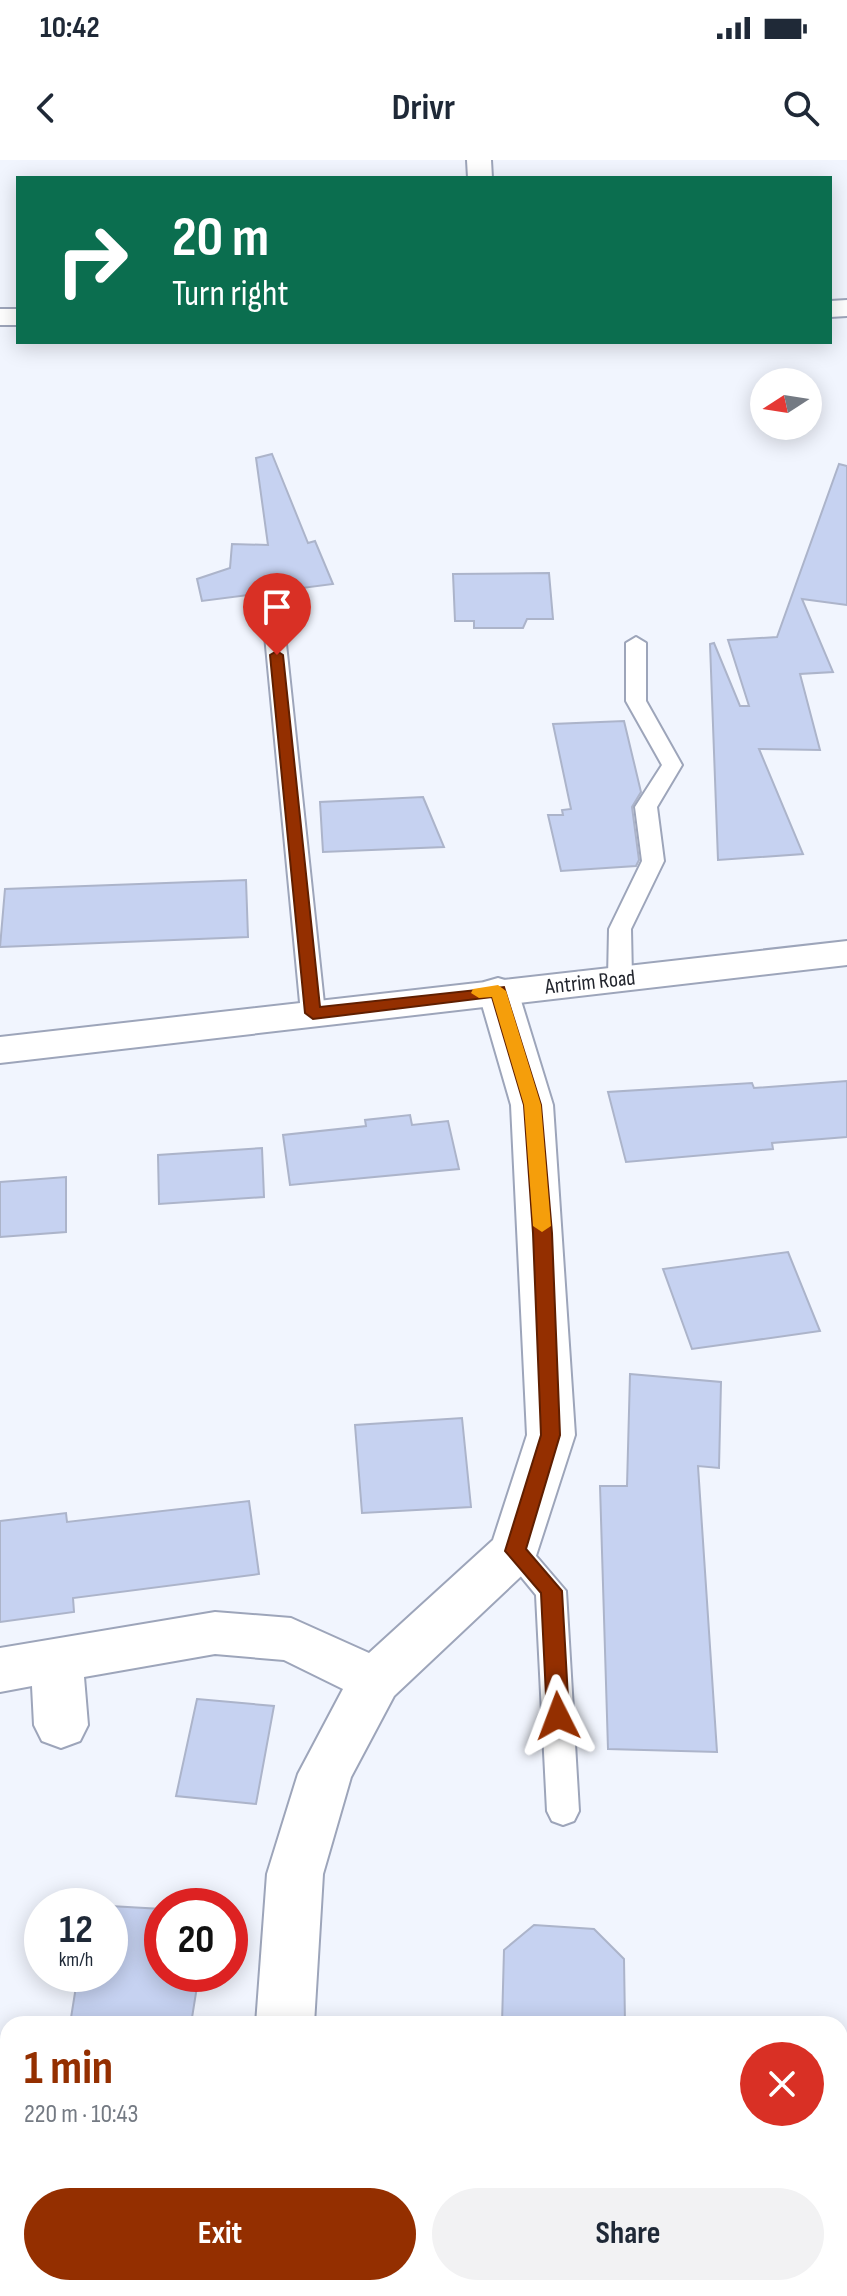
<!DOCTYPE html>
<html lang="en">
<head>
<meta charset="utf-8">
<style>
  :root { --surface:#fff; --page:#f2f2f3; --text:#1f2937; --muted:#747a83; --accent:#942f00 }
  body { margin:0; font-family:"Sofia Sans Condensed",sans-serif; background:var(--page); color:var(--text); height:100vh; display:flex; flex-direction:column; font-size:30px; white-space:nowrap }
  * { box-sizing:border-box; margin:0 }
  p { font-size:26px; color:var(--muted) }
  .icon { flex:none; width:44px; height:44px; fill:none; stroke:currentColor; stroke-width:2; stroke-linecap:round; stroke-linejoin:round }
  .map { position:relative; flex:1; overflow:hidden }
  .side { position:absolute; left:0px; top:1856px; width:848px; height:280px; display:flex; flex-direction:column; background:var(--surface); border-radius:24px 24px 0 0; box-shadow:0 4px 20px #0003 }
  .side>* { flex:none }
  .top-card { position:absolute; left:16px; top:16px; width:816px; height:168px; border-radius:0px; box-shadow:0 4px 20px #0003; background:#0b6e4f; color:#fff; overflow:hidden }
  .needle { width:52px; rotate:258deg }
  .controls { position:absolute; left:750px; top:208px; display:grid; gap:16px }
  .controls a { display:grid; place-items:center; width:72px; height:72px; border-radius:50%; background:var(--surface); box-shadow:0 4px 20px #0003; font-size:40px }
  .speed { position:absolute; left:24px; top:1728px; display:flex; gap:16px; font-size:40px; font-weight:700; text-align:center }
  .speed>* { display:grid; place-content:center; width:104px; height:104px; border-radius:50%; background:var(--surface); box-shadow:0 4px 20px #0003; line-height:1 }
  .speed small { font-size:20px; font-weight:400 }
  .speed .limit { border:12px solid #d22; background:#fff; color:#111 }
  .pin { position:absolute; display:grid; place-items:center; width:68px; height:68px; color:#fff; margin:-82px -34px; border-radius:50% 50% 50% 0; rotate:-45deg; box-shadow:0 0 8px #0007 }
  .pin .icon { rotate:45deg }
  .me { position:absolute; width:88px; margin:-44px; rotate:357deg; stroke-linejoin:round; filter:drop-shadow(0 0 6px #0008) }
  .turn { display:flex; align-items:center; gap:28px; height:168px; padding:0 24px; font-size:36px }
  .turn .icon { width:104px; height:104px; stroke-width:2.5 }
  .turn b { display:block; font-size:56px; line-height:68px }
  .round { display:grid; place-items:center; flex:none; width:84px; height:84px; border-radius:42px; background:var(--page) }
  .head { display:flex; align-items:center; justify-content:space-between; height:136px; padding:0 24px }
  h1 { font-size:48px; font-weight:700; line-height:60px; color:var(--accent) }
  .button { display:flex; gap:16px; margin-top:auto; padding:16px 24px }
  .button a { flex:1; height:92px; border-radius:48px; background:var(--accent); color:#fff; font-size:32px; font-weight:700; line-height:92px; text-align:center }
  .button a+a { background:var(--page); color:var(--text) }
  .status { display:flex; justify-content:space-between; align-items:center; height:56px; padding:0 40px; background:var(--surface); direction:ltr }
  .status svg { height:22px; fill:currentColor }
  header { display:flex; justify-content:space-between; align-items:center; height:104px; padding:0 24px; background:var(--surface); font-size:36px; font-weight:700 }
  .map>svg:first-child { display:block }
  .building { fill:#c6d2f1; stroke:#acb4ca; stroke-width:2 }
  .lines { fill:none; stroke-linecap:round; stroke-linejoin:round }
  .lane-casing { stroke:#9da5ba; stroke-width:4 }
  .street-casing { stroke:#9da5ba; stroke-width:4 }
  .primary-casing { stroke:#9da5ba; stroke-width:4 }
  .lane { fill:#fff; fill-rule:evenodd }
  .street { fill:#fff; fill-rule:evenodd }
  .primary { fill:#fff; fill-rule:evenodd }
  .route { fill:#942f00; stroke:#601f00; stroke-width:2 }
  .slow { fill:#f59e0b }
  .labels { text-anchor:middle; stroke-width:7; stroke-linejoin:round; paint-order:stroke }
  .street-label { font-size:22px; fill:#22252d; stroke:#fff }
</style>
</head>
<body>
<div class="status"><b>10:42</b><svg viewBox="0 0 49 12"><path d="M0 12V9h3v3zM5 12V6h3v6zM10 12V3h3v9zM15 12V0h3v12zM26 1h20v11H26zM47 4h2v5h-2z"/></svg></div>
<header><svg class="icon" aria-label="back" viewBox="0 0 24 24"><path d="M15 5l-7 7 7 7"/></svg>Drivr<svg class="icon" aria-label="search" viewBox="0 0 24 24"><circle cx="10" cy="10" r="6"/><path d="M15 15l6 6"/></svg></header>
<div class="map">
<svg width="847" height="2136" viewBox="0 0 847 2136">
  <rect width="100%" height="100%" fill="#f1f5fe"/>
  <path class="building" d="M 272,294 L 308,383 L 315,381 L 333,424 L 202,441 L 197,419 L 230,408 L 232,384 L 268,385 L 256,298 Z
    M 839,304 L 847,306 L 847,445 L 802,439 L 833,512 L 800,514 L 820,590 L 759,589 L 803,694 L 718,700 L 710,484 L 714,483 L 740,546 L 749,546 L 728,480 L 777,477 Z
    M 549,413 L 553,459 L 527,459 L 523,468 L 474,468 L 474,461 L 455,461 L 453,414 Z
    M 624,561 L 641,632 L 632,647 L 639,700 L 636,706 L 561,711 L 548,655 L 563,655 L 562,650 L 571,649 L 553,564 Z
    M 423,637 L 444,687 L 323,692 L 320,642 Z
    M 246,720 L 248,777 L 0,787 L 5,729 Z
    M 847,921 L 847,977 L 772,983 L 773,989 L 626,1002 L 608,932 L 752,923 L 754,928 Z
    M 410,955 L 412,965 L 448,961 L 459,1009 L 290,1025 L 283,975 L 366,966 L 365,960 Z
    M 262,988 L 264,1037 L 159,1044 L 158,995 Z
    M 66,1017 L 66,1072 L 0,1077 L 0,1022 Z
    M 788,1092 L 820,1171 L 692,1189 L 663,1109 Z
    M 630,1214 L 721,1222 L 719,1308 L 698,1306 L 717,1592 L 608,1589 L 600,1326 L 627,1326 Z
    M 462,1258 L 471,1347 L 362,1353 L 355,1265 Z
    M 249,1341 L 259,1414 L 73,1438 L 74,1452 L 0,1462 L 0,1361 L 66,1353 L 67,1362 Z
    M 197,1539 L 274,1546 L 256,1644 L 176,1636 Z
    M 110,1746 L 162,1749 L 162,1814 L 199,1814 L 191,1864 L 70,1864 L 78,1814 L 110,1814 Z
    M 534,1765 L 594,1769 L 624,1799 L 625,1864 L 502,1864 L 504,1790 Z"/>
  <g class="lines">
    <g class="lane-casing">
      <path id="lane" d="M 274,459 L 284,465 L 325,853 L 313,861 L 301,853 L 264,465 Z
        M 636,477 L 646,483 L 646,541 L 682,605 L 657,647 L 664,701 L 631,769 L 632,818 L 620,825 L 608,818 L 609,769 L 642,701 L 635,647 L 662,605 L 626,541 L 626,483 Z
        M 515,1379 L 525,1383 L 566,1431 L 579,1651 L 574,1661 L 563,1665 L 552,1661 L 547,1651 L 536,1435 L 500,1391 L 505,1383 Z
        M 840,1904 L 847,1907 L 847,1941 L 840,1938 Z"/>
    </g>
    <g class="street-casing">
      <path id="street" d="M 467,0 L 491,0 L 492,18 L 468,18 Z
        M 847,140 L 847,156 L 830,157 L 830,141 Z
        M 0,149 L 18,149 L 18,165 L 0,165 Z
        M 498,818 L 512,822 L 518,831 L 553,945 L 575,1275 L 533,1405 L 394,1536 L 351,1617 L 323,1714 L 314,1864 L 256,1864 L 267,1714 L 298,1614 L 343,1529 L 284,1500 L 215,1494 L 84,1517 L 88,1565 L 80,1581 L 61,1588 L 42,1581 L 34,1565 L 32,1526 L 0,1532 L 0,1488 L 215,1452 L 291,1458 L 369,1493 L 493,1380 L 527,1275 L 511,945 L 478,831 L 484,822 Z
        M 239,2128 L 303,2128 L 303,2136 L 239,2136 Z"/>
    </g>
    <g class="primary-casing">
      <path id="primary" d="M 847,781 L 847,805 L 0,903 L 0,877 Z"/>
    </g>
    <use href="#lane" class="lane"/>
    <use href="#street" class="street"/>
    <use href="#primary" class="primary"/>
  </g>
  <path class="route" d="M 277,491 L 283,495 L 320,847 L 504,827 L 541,945 L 552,1073 L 560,1275 L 526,1389 L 562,1431 L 569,1556 L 566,1563 L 550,1563 L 547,1556 L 541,1433 L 505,1391 L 541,1275 L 533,1073 L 524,945 L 492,837 L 313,859 L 305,853 L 270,495 Z"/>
  <path class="slow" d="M 498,825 L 506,831 L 541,945 L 551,1066 L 542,1072 L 533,1066 L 524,945 L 492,837 L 479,838 L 471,833 L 473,829 Z"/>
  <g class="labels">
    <g class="street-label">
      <text transform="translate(590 821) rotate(-6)" y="8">Antrim Road</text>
    </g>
  </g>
</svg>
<div class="controls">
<a><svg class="needle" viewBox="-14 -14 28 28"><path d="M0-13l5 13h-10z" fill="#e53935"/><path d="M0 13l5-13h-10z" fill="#747a83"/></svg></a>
</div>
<div class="speed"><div>12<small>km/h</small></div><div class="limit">20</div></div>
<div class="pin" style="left:277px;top:495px;background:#d93025"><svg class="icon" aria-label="arrive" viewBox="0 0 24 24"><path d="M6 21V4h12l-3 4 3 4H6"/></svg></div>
<svg class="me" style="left:558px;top:1556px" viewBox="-20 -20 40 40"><path d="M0-17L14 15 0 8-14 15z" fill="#942f00" stroke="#fff" stroke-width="4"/></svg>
<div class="top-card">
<div class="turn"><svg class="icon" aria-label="right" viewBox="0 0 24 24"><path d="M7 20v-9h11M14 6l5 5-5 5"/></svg><div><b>20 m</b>Turn right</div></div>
</div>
<section class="side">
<div class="head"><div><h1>1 min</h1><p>220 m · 10:43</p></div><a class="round" style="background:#d93025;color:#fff"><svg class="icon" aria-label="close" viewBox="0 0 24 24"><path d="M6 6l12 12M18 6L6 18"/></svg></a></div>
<div class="button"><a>Exit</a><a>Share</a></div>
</section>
</div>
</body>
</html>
